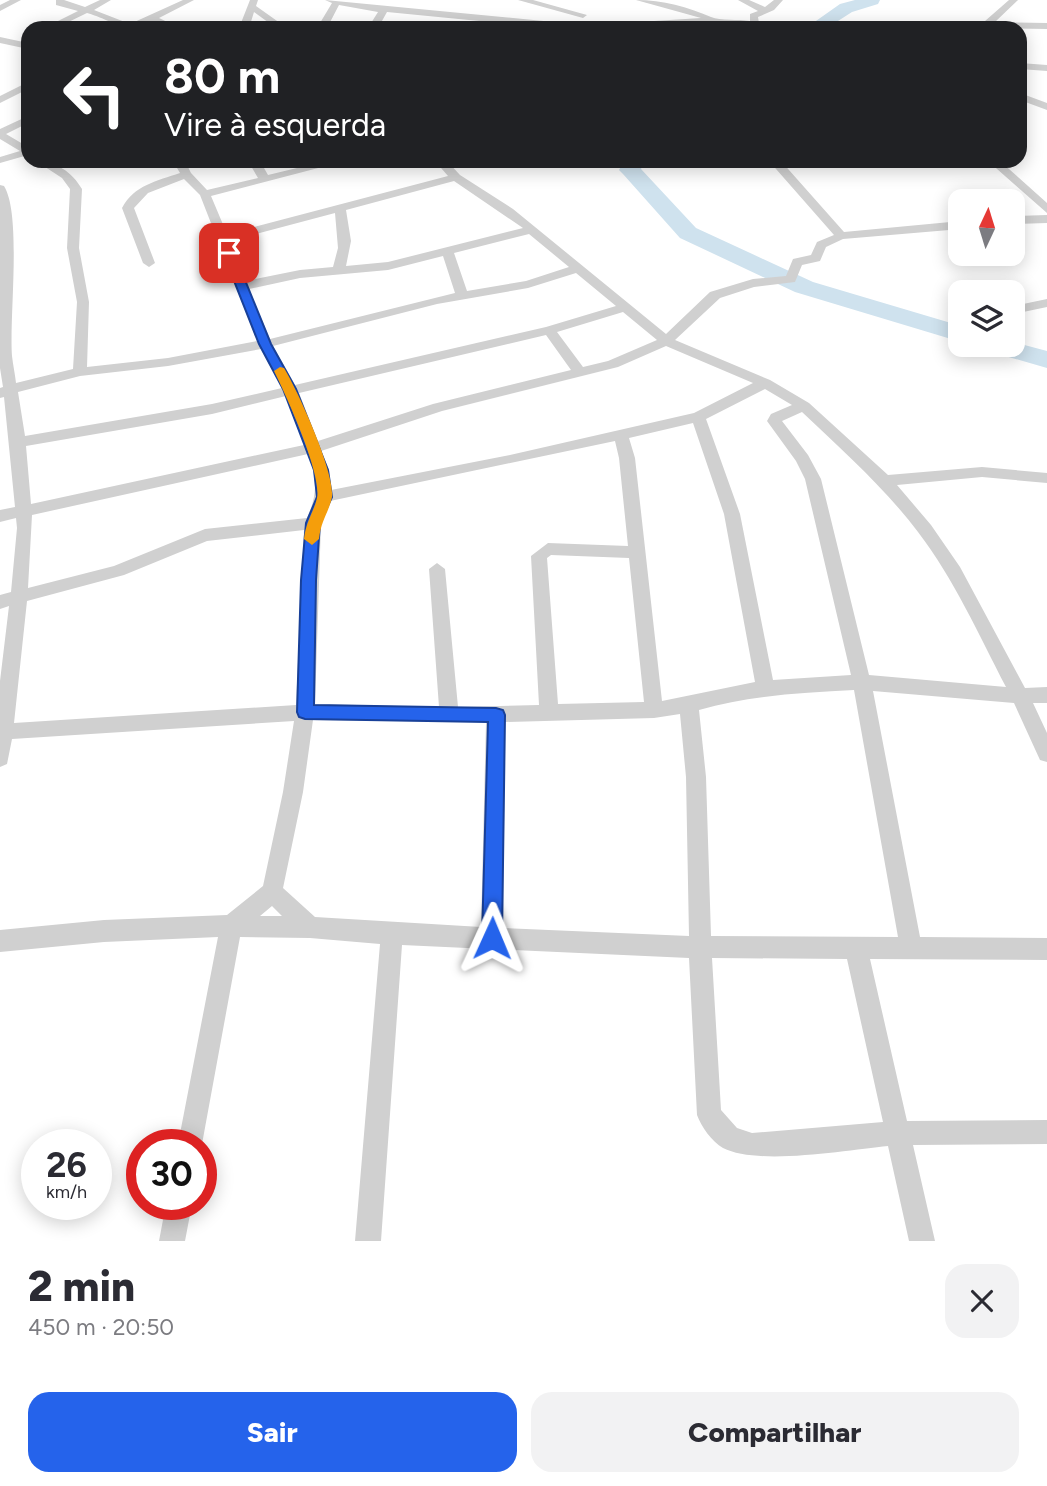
<!DOCTYPE html>
<html lang="pt">
<head>
<meta charset="utf-8">
<style>
  :root { --surface:#fff; --page:#f2f2f3; --text:#2b2b33; --muted:#7c7c81; --accent:#2563eb }
  body { margin:0; font-family:Figtree,sans-serif; background:var(--page); color:var(--text); height:100vh; display:flex; flex-direction:column; font-size:26px; white-space:nowrap }
  * { box-sizing:border-box; margin:0 }
  p { font-size:23px; color:var(--muted) }
  .icon { flex:none; width:38px; height:38px; fill:none; stroke:currentColor; stroke-width:2; stroke-linecap:round; stroke-linejoin:round }
  .map { position:relative; height:1241px; overflow:hidden }
  .drawer { display:flex; flex-direction:column; background:var(--surface); flex:1 }
  .drawer>* { flex:none }
  .hud { position:absolute; left:21px; top:21px; width:1006px; height:147px; border-radius:21px; box-shadow:0 4px 18px #0003; background:#202124; color:#fff; overflow:hidden }
  .needle { width:46px; rotate:4deg }
  .tools { position:absolute; left:948px; top:189px; display:grid; gap:14px }
  .tools a { display:grid; place-items:center; width:77px; height:77px; border-radius:14px; background:var(--surface); box-shadow:0 4px 18px #0003; font-size:35px }
  .speed { position:absolute; left:21px; top:1129px; display:flex; gap:14px; font-size:35px; font-weight:700; text-align:center }
  .speed>* { display:grid; place-content:center; width:91px; height:91px; border-radius:50%; background:var(--surface); box-shadow:0 4px 18px #0003; line-height:1 }
  .speed small { font-size:18px; font-weight:400 }
  .speed .limit { border:10px solid #d22; background:#fff; color:#111 }
  .pin { position:absolute; display:grid; place-items:center; width:60px; height:60px; color:#fff; margin:-30px; border-radius:14px; box-shadow:0 4px 10px #0006 }
  .me { position:absolute; width:77px; margin:-38px; rotate:1deg; stroke-linejoin:round; filter:drop-shadow(0 0 5px #0008) }
  .turn { display:flex; align-items:center; gap:24px; height:147px; padding:0 28px; font-size:32px }
  .turn .icon { width:91px; height:91px; stroke-width:2.5 }
  .turn b { display:block; font-size:49px; line-height:60px }
  .round { display:grid; place-items:center; flex:none; width:74px; height:74px; border-radius:21px; background:var(--page) }
  .headline { display:flex; align-items:center; justify-content:space-between; height:119px; padding:0 28px }
  h1 { font-size:42px; font-weight:800; line-height:52px }
  .action { display:flex; gap:14px; margin-top:auto; padding:14px 28px }
  .action a { flex:1; height:80px; border-radius:21px; background:var(--accent); color:#fff; font-size:28px; font-weight:800; line-height:80px; text-align:center }
  .action a+a { background:var(--page); color:var(--text) }
  .map>svg:first-child { display:block }
  .lines { fill:none; stroke-linecap:round; stroke-linejoin:round }
  .river { fill:#cfe2ee; fill-rule:evenodd }
  .minor { fill:#d0d0d0; fill-rule:evenodd }
  .route { fill:#2563eb; stroke:#184099; stroke-width:2 }
  .slow { fill:#f59e0b }
</style>
</head>
<body>
<div class="map">
<svg width="1047" height="1241" viewBox="0 0 1047 1241">
  <rect width="100%" height="100%" fill="#fff"/>
  <g class="lines">
    <path class="river" d="M 855,0 L 880,0 L 878,4 L 852,12 L 827,28 L 806,28 L 840,4 Z
      M 624,161 L 644,161 L 641,169 L 696,228 L 813,282 L 961,326 L 961,342 L 795,292 L 680,238 L 623,174 L 619,170 Z
      M 1013,342 L 1047,351 L 1047,368 L 988,351 L 984,345 L 1013,345 Z"/>
    <path class="minor" d="M 10,0 L 21,0 L 0,11 L 0,5 Z
      M 56,0 L 64,0 L 85,7 L 100,0 L 111,0 L 94,10 L 130,24 L 183,0 L 194,0 L 159,18 L 180,28 L 167,28 L 151,21 C 121,34 115,21 87,13 L 56,28 L 44,28 L 78,11 L 56,5 Z
      M 250,0 L 258,0 L 256,6 L 287,28 L 276,28 L 254,12 L 249,28 L 239,28 Z
      M 325,0 L 564,23 L 607,24 L 701,18 L 636,0 C 663,0 688,7 711,17 C 720,21 739,19 750,21 L 750,14 L 758,11 L 738,0 L 749,0 L 765,7 L 774,0 L 783,0 L 774,10 L 758,17 L 759,23 L 772,28 L 707,23 L 637,28 L 552,28 L 387,12 L 378,28 L 368,28 L 378,12 L 339,5 L 327,28 L 317,28 L 332,3 Z
      M 518,0 L 533,0 L 587,15 L 583,18 Z
      M 1009,0 L 1018,0 L 995,22 L 1047,23 L 1047,29 L 977,28 Z
      M 0,37 L 28,43 L 28,49 L 0,43 Z
      M 1020,63 L 1047,65 L 1047,71 L 1020,69 Z
      M 28,82 L 28,89 L 0,103 L 0,96 Z
      M 1020,93 L 1047,103 L 1047,110 L 1020,100 Z
      M 28,116 L 28,123 L 6,134 L 28,147 L 28,155 L 0,163 L 0,157 L 20,151 L 0,139 L 0,129 Z
      M 36,161 C 56,161 72,172 82,189 L 79,248 L 89,302 L 87,367 L 168,358 L 257,341 L 200,195 L 184,179 L 148,193 L 134,208 L 155,263 L 149,267 L 143,263 L 122,208 C 134,185 157,181 180,173 L 173,161 L 185,161 L 191,173 L 207,190 L 258,178 L 248,161 L 260,161 L 268,175 L 326,161 L 345,161 L 211,196 L 227,234 L 448,176 L 435,161 L 447,161 L 460,175 L 513,209 L 666,334 L 710,292 L 753,279 L 786,276 L 793,259 L 811,255 L 817,242 L 834,235 L 769,161 L 781,161 L 844,232 L 961,221 L 961,229 L 843,239 L 826,247 L 820,261 L 802,265 L 795,282 L 754,287 L 720,298 L 675,340 L 770,380 L 809,403 L 888,475 L 982,467 L 1047,473 L 1047,483 L 982,477 L 897,485 L 931,525 L 960,567 L 1025,688 L 1047,687 L 1047,703 L 1033,703 L 1047,733 L 1047,762 L 1040,760 L 1014,703 L 873,691 L 920,937 L 1047,938 L 1047,960 L 870,959 L 907,1121 L 1047,1120 L 1047,1144 L 913,1145 L 935,1241 L 909,1241 L 888,1146 C 847,1150 758,1166 723,1148 C 712,1142 701,1126 697,1115 L 689,958 L 402,945 L 381,1241 L 355,1241 L 380,944 L 310,938 L 240,937 L 202,1144 L 201,1147 L 201,1144 L 178,1144 L 218,937 L 104,942 L 0,952 L 0,930 L 104,920 L 227,915 L 263,886 L 283,792 L 294,721 L 12,739 L 7,764 L 0,767 L 0,681 L 9,606 L 0,609 L 0,595 L 11,592 L 17,528 L 16,518 L 0,522 L 0,510 L 15,507 L 4,397 L 0,398 L 0,388 L 3,387 L 0,368 L 0,185 L 4,186 C 22,215 9,317 12,356 C 13,365 15,374 16,383 L 73,369 L 77,302 L 67,248 L 70,189 L 62,178 ZM 454,181 L 523,228 L 388,262 L 346,266 L 351,241 L 346,210 ZM 335,213 L 338,248 L 333,267 L 300,270 L 246,281 L 230,241 ZM 529,234 L 569,267 L 526,281 L 467,291 L 454,253 ZM 443,256 L 455,293 L 270,339 L 249,289 L 300,278 L 388,270 ZM 576,273 L 616,306 L 546,327 L 295,385 L 273,346 L 437,304 L 528,288 ZM 623,312 L 657,340 L 608,361 L 583,367 L 557,332 ZM 546,335 L 571,370 L 433,404 L 318,441 L 299,393 ZM 666,346 L 753,383 L 694,413 L 510,455 L 331,490 L 329,470 L 321,451 L 442,411 L 618,367 ZM 261,349 L 282,388 L 212,404 L 25,436 L 18,392 L 80,376 L 168,366 ZM 765,389 L 792,405 L 771,414 L 767,421 L 796,461 L 805,479 L 851,675 L 773,680 L 740,514 L 706,419 ZM 286,396 L 304,445 L 31,504 L 26,446 L 212,414 ZM 802,412 C 843,451 884,487 918,532 C 954,579 979,635 1006,687 L 869,675 L 821,479 L 808,455 L 782,421 ZM 693,423 L 724,514 L 755,682 L 662,701 L 635,458 L 629,438 ZM 615,441 L 619,458 L 628,546 L 548,543 L 531,556 L 539,705 L 458,707 L 445,569 L 437,563 L 429,569 L 439,707 L 315,704 L 321,523 L 330,501 ZM 308,454 C 317,480 318,493 307,518 L 205,529 L 114,566 L 28,588 L 32,515 ZM 304,530 L 296,705 L 14,723 L 27,601 L 124,575 L 207,541 ZM 551,555 L 629,558 L 644,702 L 558,704 L 547,558 ZM 854,690 L 898,937 L 711,936 L 706,777 L 699,710 C 750,695 802,693 854,690 ZM 680,714 L 686,777 L 689,936 L 503,928 L 505,722 L 654,718 ZM 313,720 L 486,722 L 481,927 L 315,917 L 283,888 L 303,792 ZM 272,906 L 282,916 L 260,916 ZM 712,958 L 847,959 L 883,1122 L 752,1133 L 737,1128 L 721,1110 Z
      M 695,161 L 745,161 L 717,168 Z
      M 988,161 L 1000,161 L 1047,203 L 1047,213 Z
      M 1047,215 L 1047,223 L 1013,224 L 1013,216 Z
      M 1047,299 L 1047,307 L 1013,314 L 1013,306 Z
      M 166,1204 L 192,1204 L 185,1241 L 159,1241 Z"/>
  </g>
  <path class="route" d="M 225,250 L 234,253 L 271,344 L 296,389 L 328,470 L 332,497 L 320,523 L 316,580 L 314,705 L 496,708 L 503,710 L 505,715 L 502,938 L 499,945 L 492,948 L 485,945 L 482,938 L 488,722 L 305,719 L 299,717 L 297,712 L 301,580 L 306,523 L 317,497 L 314,470 L 283,389 L 259,344 L 223,253 Z"/>
  <path class="slow" d="M 280,367 L 284,368 C 298,391 335,472 332,497 C 329,512 321,520 319,539 L 312,545 L 304,539 C 306,521 313,514 317,498 C 322,474 286,395 274,371 Z"/>
</svg>
<div class="tools">
<a><svg class="needle" viewBox="-14 -14 28 28"><path d="M0-13l5 13h-10z" fill="#e53935"/><path d="M0 13l5-13h-10z" fill="#7c7c81"/></svg></a>
<a><svg class="icon" aria-label="layers" viewBox="0 0 24 24"><path d="M12 4l9 5-9 5-9-5zM3 14l9 5 9-5"/></svg></a>
</div>
<div class="speed"><div>26<small>km/h</small></div><div class="limit">30</div></div>
<div class="pin" style="left:229px;top:253px;background:#d93025"><svg class="icon" aria-label="arrive" viewBox="0 0 24 24"><path d="M6 21V4h12l-3 4 3 4H6"/></svg></div>
<svg class="me" style="left:492px;top:938px" viewBox="-20 -20 40 40"><path d="M0-17L14 15 0 8-14 15z" fill="#2563eb" stroke="#fff" stroke-width="4"/></svg>
<div class="hud">
<div class="turn"><svg class="icon" aria-label="left" viewBox="0 0 24 24"><path d="M17 20v-9H6M10 6l-5 5 5 5"/></svg><div><b>80 m</b>Vire à esquerda</div></div>
</div>
</div>
<section class="drawer">
<div class="headline"><div><h1>2 min</h1><p>450 m · 20:50</p></div><a class="round"><svg class="icon" aria-label="close" viewBox="0 0 24 24"><path d="M6 6l12 12M18 6L6 18"/></svg></a></div>
<div class="action"><a>Sair</a><a>Compartilhar</a></div>
</section>
</body>
</html>
